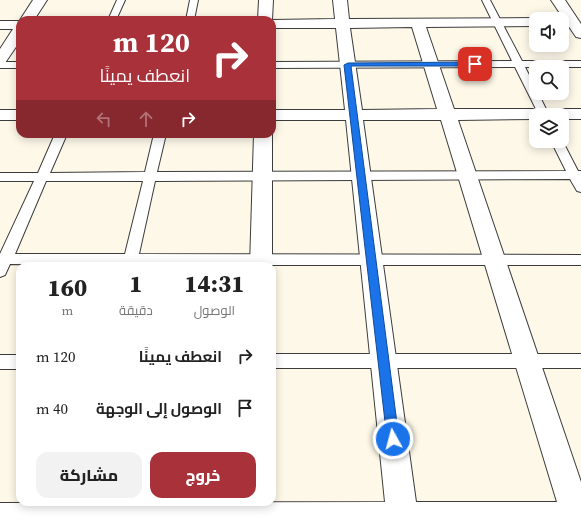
<!DOCTYPE html>
<html lang="ar">
<head>
<meta charset="utf-8">
<style>
  :root { --surface:#fff; --page:#f2f2f2; --text:#222; --muted:#767676; --accent:#a9313a }
  body { margin:0; font-family:"Source Serif 4",Cairo,serif; background:var(--page); color:var(--text); direction:rtl; height:100vh; display:flex; flex-direction:column; font-size:15px; white-space:nowrap }
  * { box-sizing:border-box; margin:0 }
  p { font-size:13px; color:var(--muted) }
  .icon { flex:none; width:22px; height:22px; fill:none; stroke:currentColor; stroke-width:2; stroke-linecap:round; stroke-linejoin:round }
  .map { position:relative; flex:1; overflow:hidden; direction:ltr }
  .drawer { position:absolute; left:16px; top:262px; width:260px; height:244px; display:flex; flex-direction:column; background:var(--surface); border-radius:12px; box-shadow:0 2px 10px #0003; direction:rtl }
  .drawer>* { flex:none }
  .banner { position:absolute; left:16px; top:16px; width:260px; height:122px; border-radius:12px; box-shadow:0 2px 10px #0003; direction:rtl; background:#a9313a; color:#fff; overflow:hidden }
  .buttons { position:absolute; left:529px; top:12px; display:grid; gap:8px }
  .buttons a { display:grid; place-items:center; width:40px; height:40px; border-radius:8px; background:var(--surface); box-shadow:0 2px 10px #0003; font-size:20px }
  .pin { position:absolute; display:grid; place-items:center; width:34px; height:34px; color:#fff; margin:-17px; border-radius:8px; box-shadow:0 2px 6px #0006 }
  .me { position:absolute; width:44px; margin:-22px; rotate:353deg; stroke-linejoin:round; filter:drop-shadow(0 0 3px #0008) }
  .turn { display:flex; align-items:center; gap:14px; height:84px; padding:0 20px; font-size:18px }
  .turn .icon { width:52px; height:52px; stroke-width:2.5 }
  .turn b { display:block; font-size:28px; line-height:34px }
  .lanes { display:flex; align-items:center; height:38px; padding:0 20px; background:#0003; justify-content:center; gap:20px; direction:ltr }
  .lanes .off { opacity:.35 }
  .eta { display:flex; justify-content:space-evenly; align-items:center; height:68px; text-align:center }
  .eta b { font-size:24px; font-weight:800; line-height:28px }
  .action { display:flex; gap:8px; margin-top:auto; padding:8px 20px }
  .action a { flex:1; height:46px; border-radius:12px; background:var(--accent); color:#fff; font-size:16px; font-weight:800; line-height:46px; text-align:center }
  .action a+a { background:var(--page); color:var(--text) }
  ul { padding:0; list-style:none }
  li { display:flex; align-items:center; gap:12px; height:52px; padding:0 20px }
  li div { flex:1 }
  li b { display:block; font-size:15px }
  li em { font-style:normal }
  .map>svg:first-child { display:block }
  .lines { fill:none; stroke-linecap:round; stroke-linejoin:round }
  .lane-casing { stroke:#3c3c3c; stroke-width:2 }
  .street-casing { stroke:#3c3c3c; stroke-width:2 }
  .lane { fill:#fff; fill-rule:evenodd }
  .street { fill:#fff; fill-rule:evenodd }
  .route { fill:#1a73e8; stroke:#114b97 }
</style>
</head>
<body>
<div class="map">
<svg width="581" height="522" viewBox="0 0 581 522">
  <rect width="100%" height="100%" fill="#fdf8e8"/>
  <g class="lines">
    <g class="lane-casing">
      <path id="lane" d="M 117,0 L 125,0 L 116,20 L 108,20 Z
        M 190,0 L 198,0 L 194,20 L 186,20 Z
        M 482,0 L 490,0 L 522,61 L 581,61 L 581,67 L 525,67 L 536,89 L 536,93 L 538,93 L 549,115 L 539,115 L 515,67 L 272,68 L 272,62 L 512,61 Z
        M 0,62 L 20,62 L 20,68 L 0,68 Z
        M 55,134 L 67,134 L 50,173 L 145,172 L 154,134 L 166,134 L 157,172 L 566,171 L 551,141 L 562,140 L 578,171 L 581,171 L 581,192 L 577,191 L 570,179 L 155,181 L 139,254 L 581,255 L 581,265 L 136,265 L 136,266 L 122,266 L 122,265 L 10,264 L 5,275 L 0,277 L 0,254 L 34,181 L 0,181 L 0,173 L 38,173 ZM 46,181 L 143,181 L 125,254 L 15,254 Z
        M 272,354 L 581,354 L 581,368 L 272,368 Z
        M 0,355 L 20,355 L 20,369 L 0,369 Z
        M 63,502 L 83,502 L 78,522 L 58,522 Z"/>
    </g>
    <g class="street-casing">
      <path id="street" d="M 33,0 L 47,0 L 34,20 L 20,20 Z
        M 259,0 L 273,0 L 272,20 L 335,19 L 333,0 L 347,0 L 349,19 L 536,18 L 541,19 L 536,19 L 536,26 L 426,27 L 454,109 L 581,109 L 581,119 L 562,119 L 562,115 L 536,115 L 536,119 L 458,120 L 581,482 L 581,522 L 0,522 L 0,503 L 385,502 L 346,120 L 272,120 L 272,110 L 345,110 L 336,28 L 272,28 L 272,20 L 258,20 ZM 412,27 L 437,109 L 362,110 L 350,28 ZM 363,120 L 441,120 L 557,502 L 416,502 Z
        M 551,0 L 565,0 L 581,24 L 581,38 L 576,37 Z
        M 0,21 L 20,21 L 20,41 L 5,63 L 0,65 L 0,49 L 13,29 L 0,29 Z
        M 0,110 L 20,110 L 20,120 L 0,120 Z
        M 254,134 L 272,134 L 272,266 L 250,266 Z"/>
    </g>
    <use href="#lane" class="lane"/>
    <use href="#street" class="street"/>
  </g>
  <path class="route" d="M 475,62 L 479,64 L 478,66 L 351,66 L 399,439 L 397,443 L 393,445 L 389,443 L 387,439 L 344,65 L 348,63 Z"/>
</svg>
<div class="buttons">
<a><svg class="icon" aria-label="sound" viewBox="0 0 24 24"><path d="M4 9h4l5-4v14l-5-4H4zM17 9q2 3 0 6"/></svg></a>
<a><svg class="icon" aria-label="search" viewBox="0 0 24 24"><circle cx="10" cy="10" r="6"/><path d="M15 15l6 6"/></svg></a>
<a><svg class="icon" aria-label="layers" viewBox="0 0 24 24"><path d="M12 4l9 5-9 5-9-5zM3 14l9 5 9-5"/></svg></a>
</div>
<div class="pin" style="left:475px;top:64px;background:#d93025"><svg class="icon" aria-label="arrive" viewBox="0 0 24 24"><path d="M6 21V4h12l-3 4 3 4H6"/></svg></div>
<svg class="me" style="left:393px;top:439px" viewBox="-20 -20 40 40"><circle r="17" fill="#1a73e8" stroke="#fff" stroke-width="3"/><path d="M0-11L8 9 0 5-8 9z" fill="#fff"/></svg>
<div class="banner">
<div class="turn"><svg class="icon" aria-label="right" viewBox="0 0 24 24"><path d="M7 20v-9h11M14 6l5 5-5 5"/></svg><div><b>120 m</b>انعطف يمينًا</div></div>
<div class="lanes"><svg class="icon off" aria-label="left" viewBox="0 0 24 24"><path d="M17 20v-9H6M10 6l-5 5 5 5"/></svg><svg class="icon off" aria-label="ahead" viewBox="0 0 24 24"><path d="M12 20V5M6 11l6-6 6 6"/></svg><svg class="icon" aria-label="right" viewBox="0 0 24 24"><path d="M7 20v-9h11M14 6l5 5-5 5"/></svg></div>
</div>
<section class="drawer">
<div class="eta">
<div><b>14:31</b><p>الوصول</p></div>
<div><b>1</b><p>دقيقة</p></div>
<div><b>160</b><p>m</p></div>
</div>
<ul>
<li><svg class="icon" aria-label="right" viewBox="0 0 24 24"><path d="M7 20v-9h11M14 6l5 5-5 5"/></svg><div><b>انعطف يمينًا</b></div><em>120 m</em></li>
<li><svg class="icon" aria-label="arrive" viewBox="0 0 24 24"><path d="M6 21V4h12l-3 4 3 4H6"/></svg><div><b>الوصول إلى الوجهة</b></div><em>40 m</em></li>
</ul>
<div class="action"><a>خروج</a><a>مشاركة</a></div>
</section>
</div>
</body>
</html>
